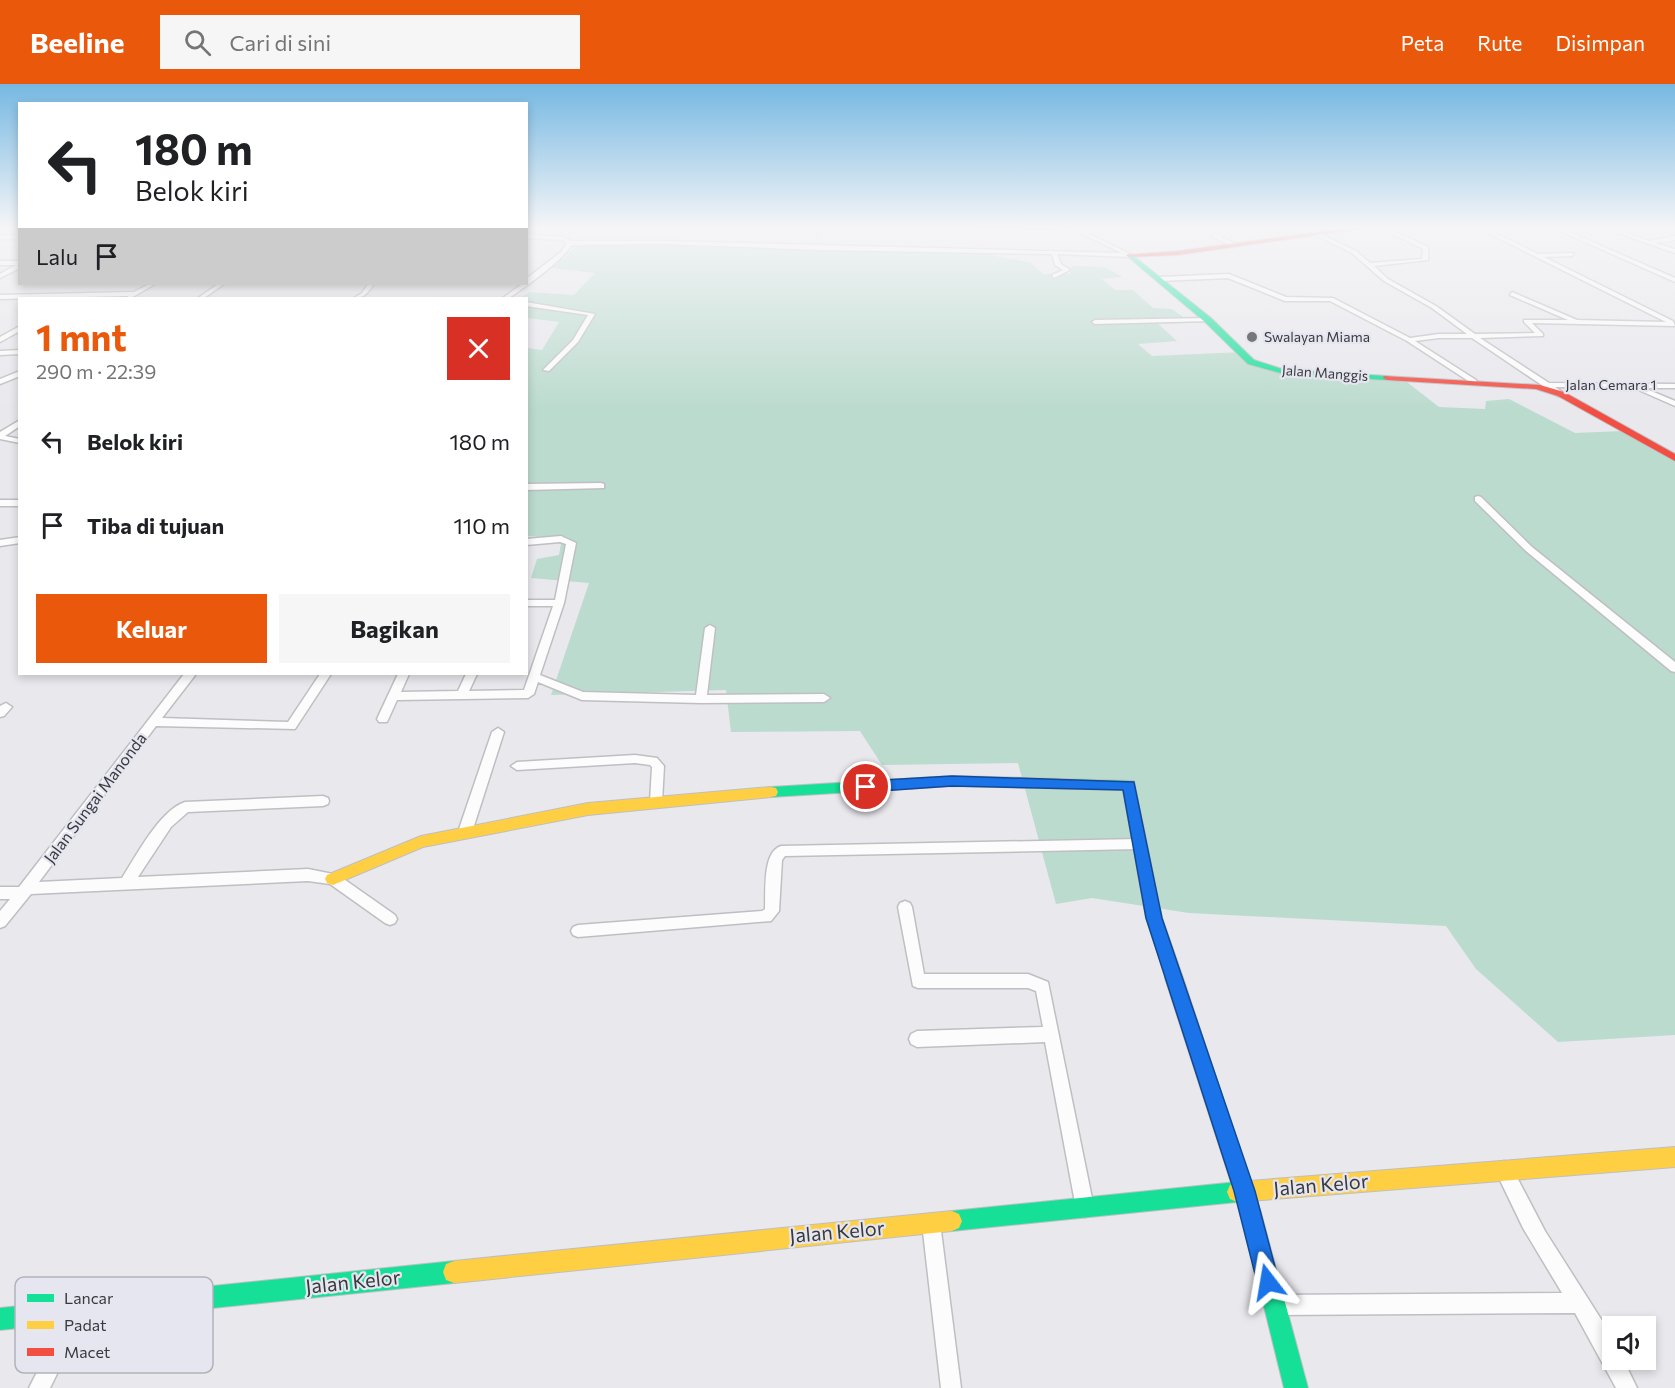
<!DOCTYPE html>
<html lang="id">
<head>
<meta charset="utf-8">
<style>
  :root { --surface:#fff; --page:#f6f6f6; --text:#202124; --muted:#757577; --accent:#ea580c }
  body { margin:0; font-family:Commissioner,sans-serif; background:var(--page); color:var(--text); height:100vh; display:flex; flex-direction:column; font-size:22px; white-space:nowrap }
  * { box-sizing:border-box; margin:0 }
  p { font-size:20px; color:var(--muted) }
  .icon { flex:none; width:33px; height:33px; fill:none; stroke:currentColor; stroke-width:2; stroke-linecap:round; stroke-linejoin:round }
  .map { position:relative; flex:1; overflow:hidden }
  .panel { position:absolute; left:18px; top:213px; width:510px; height:378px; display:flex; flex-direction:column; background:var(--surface); border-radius:0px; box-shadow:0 3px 9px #0003 }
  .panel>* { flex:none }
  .guide { position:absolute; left:18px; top:18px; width:510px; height:183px; border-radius:0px; box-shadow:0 3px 9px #0003; background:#fff; color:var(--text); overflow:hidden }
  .buttons { position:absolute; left:1602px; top:1232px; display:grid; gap:12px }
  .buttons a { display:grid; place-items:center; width:54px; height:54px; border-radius:0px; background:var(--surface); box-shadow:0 3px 9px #0003; font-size:30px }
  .pin { position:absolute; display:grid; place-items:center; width:51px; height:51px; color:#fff; margin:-26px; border:3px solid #fff; border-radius:50%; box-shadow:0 2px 6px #0007 }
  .me { position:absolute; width:66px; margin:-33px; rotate:346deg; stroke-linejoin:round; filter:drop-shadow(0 0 4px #0008) }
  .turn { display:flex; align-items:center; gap:21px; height:126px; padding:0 18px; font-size:27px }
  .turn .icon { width:78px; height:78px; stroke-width:2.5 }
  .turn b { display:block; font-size:42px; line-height:51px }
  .then { display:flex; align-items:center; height:57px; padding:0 18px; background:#0003; gap:12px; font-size:22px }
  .round { display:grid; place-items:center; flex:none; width:63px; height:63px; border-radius:0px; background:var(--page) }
  .headline { display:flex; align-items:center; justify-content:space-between; height:102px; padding:0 18px }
  h1 { font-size:36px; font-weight:700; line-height:45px; color:var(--accent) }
  .primary-button { display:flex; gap:12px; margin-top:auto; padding:12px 18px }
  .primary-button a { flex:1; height:69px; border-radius:0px; background:var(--accent); color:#fff; font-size:24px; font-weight:700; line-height:69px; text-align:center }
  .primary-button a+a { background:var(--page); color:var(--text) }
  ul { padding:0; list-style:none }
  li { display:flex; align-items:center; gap:18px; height:84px; padding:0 18px }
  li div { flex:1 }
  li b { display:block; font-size:22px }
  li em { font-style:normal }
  header { display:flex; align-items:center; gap:36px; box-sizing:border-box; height:84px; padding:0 30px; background:var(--accent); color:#fff }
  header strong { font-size:28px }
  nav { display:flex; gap:33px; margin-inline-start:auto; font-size:21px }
  .search { width:420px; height:54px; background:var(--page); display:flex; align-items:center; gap:15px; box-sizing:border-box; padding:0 21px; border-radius:0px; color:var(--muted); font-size:22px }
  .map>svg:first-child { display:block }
  .green { fill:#bbdbce }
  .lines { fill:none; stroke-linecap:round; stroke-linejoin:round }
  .street-casing { stroke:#bfbfc3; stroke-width:3 }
  .fast-casing { stroke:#bfbfc3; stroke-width:2 }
  .slow-casing { stroke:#bfbfc3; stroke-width:2 }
  .jam-casing { stroke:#bfbfc3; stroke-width:2 }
  .street { fill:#fcfcfc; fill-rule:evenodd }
  .fast { fill:#16e098; fill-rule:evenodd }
  .slow { fill:#ffcf43; fill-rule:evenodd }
  .jam { fill:#f24e42; fill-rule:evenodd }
  .route { fill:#1a73e8; stroke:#114b97; stroke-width:1.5 }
  .poi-dot { fill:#76777b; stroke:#e5e6f0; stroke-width:2 }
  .labels { text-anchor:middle; stroke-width:4.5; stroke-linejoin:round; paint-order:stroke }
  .far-poi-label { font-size:14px; fill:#393a3d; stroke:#e5e6f0; text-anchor:start }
  .far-street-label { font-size:14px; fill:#393a3d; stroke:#e5e6f0 }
  .street-label { font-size:16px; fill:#393a3d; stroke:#e5e6f0 }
  .near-street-label { font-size:20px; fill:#393a3d; stroke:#e5e6f0 }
  .key { fill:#e5e6f0; stroke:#b1b2ba; stroke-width:1.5 }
  .key-label { font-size:16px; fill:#393a3d }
</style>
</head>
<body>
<header>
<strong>Beeline</strong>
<div class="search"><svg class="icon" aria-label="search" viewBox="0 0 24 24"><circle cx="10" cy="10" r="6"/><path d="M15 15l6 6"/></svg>Cari di sini</div>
<nav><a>Peta</a><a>Rute</a><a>Disimpan</a></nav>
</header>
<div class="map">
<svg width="1675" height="1304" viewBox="0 0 1675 1304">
  <rect width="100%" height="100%" fill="#e8e8ed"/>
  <path class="green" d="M 670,158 L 988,167 L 994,172 L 1030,178 L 1043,190 L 1070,190 L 1072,182 L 1104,183 L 1123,193 L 1102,195 L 1115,206 L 1133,206 L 1153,224 L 1172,225 L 1186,235 L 1155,237 L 1177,257 L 1138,260 L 1152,272 L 1244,268 L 1264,281 L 1301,291 L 1403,295 L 1439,323 L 1485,325 L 1486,317 L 1509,315 L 1575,349 L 1623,347 L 1675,371 L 1675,951 L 1558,958 L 1476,885 L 1446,842 L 1189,829 L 1092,814 L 1056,820 L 1018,679 L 882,681 L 860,647 L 731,648 L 726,606 L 551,611 L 589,499 L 531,494 L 537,475 L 559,471 L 562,454 L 527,452 L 527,264 L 542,266 L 559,238 L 527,234 L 526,214 L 521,214 L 529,208 L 574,211 L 595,189 L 552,184 L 579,160 Z"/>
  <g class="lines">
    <g class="street-casing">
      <path id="street" d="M 748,143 L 754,143 L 754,144 L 751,146 Z
        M 812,143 L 817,143 L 817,151 L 813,151 Z
        M 971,143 L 1058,143 L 1056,145 Z
        M 1068,143 L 1075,143 L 1132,171 L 1129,173 L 1057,170 L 1061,180 L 1070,186 L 1054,194 L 1052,191 L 1063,186 L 1055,181 L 1052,170 L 820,166 L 664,160 L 572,161 C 557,181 529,200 509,214 L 503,214 L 522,200 L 526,200 L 526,195 L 561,168 L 567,159 L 563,156 L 526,154 L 526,150 L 564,153 L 571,157 L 664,157 L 1122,169 Z
        M 1329,143 L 1336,143 L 1343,147 L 1338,148 Z
        M 1378,143 L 1385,143 L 1428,163 L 1428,176 L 1374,182 L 1388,195 L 1436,222 L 1475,250 L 1535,249 L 1524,238 L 1524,236 L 1568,236 L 1510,211 L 1512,208 L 1577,236 L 1666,238 L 1476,143 L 1483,143 L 1538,170 L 1574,169 L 1572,172 L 1544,173 L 1673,237 L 1675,242 L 1532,239 L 1543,250 L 1543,252 L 1480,254 L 1549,299 L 1675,300 L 1675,304 L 1644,304 L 1675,317 L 1675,322 L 1634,304 L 1555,303 L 1565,310 L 1558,312 L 1472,254 L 1439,254 L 1415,257 L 1476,296 L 1477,298 L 1473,300 L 1407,257 L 1330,217 L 1285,217 L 1228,194 L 1160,197 L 1157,195 L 1160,193 L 1229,190 L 1286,213 L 1333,214 L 1410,254 L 1439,250 L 1467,250 L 1432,224 L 1384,197 L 1352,169 L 1313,150 L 1318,149 L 1356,167 L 1370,179 L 1422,175 L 1423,165 Z
        M 1551,143 L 1558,143 L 1675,194 L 1675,198 Z
        M 1601,143 L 1609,143 L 1649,157 L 1675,152 L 1675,156 L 1655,159 L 1675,165 L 1675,169 Z
        M 1214,149 L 1237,161 L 1238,162 L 1233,163 L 1212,152 Z
        M 0,151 L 20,151 L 20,155 L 0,155 Z
        M 0,177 L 20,177 L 20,184 L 0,194 L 0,190 L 16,181 L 0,181 Z
        M 149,200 L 155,200 L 131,214 L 128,214 L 128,212 L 0,215 L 0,211 L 134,208 Z
        M 218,200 L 224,200 L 204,214 L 198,214 Z
        M 368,200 L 374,200 C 368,208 365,214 354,214 L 362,209 Z
        M 526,218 L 595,230 L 578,258 L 549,287 L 543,286 L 573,256 L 588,231 L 526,222 Z
        M 1208,234 L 1210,235 L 1210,237 L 1095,240 L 1092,238 L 1095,236 Z
        M 20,242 L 20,247 L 0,258 L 0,253 Z
        M 20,266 L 20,270 L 0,271 L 0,267 Z
        M 20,287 L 20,292 L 0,300 L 0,295 Z
        M 20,336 L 20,342 L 5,352 L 20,355 L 20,359 L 0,355 L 0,348 Z
        M 601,399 L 604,400 L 604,404 L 526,406 L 526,400 Z
        M 1478,412 L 1481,413 L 1532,463 L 1675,578 L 1675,588 L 1671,587 L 1526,467 L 1475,417 L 1475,413 Z
        M 0,416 L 20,416 L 20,422 L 0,422 Z
        M 561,452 L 576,459 L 564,519 L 540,591 L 583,608 L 696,611 L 705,544 L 710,541 L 715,544 L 707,611 L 824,610 L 830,614 L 824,618 L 701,619 L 582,616 L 538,598 L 534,610 L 528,614 L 397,616 L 387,638 L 379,638 L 377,635 L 398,590 L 409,590 L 401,608 L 458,607 L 466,590 L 477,590 L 469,607 L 524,606 L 553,522 L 526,522 L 526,516 L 555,516 L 566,460 L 560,458 L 526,461 L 526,455 Z
        M 20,453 L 20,459 L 0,462 L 0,456 Z
        M 184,590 L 196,590 L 162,634 L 288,638 L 320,590 L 331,590 L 295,645 L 156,642 L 39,798 L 122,794 C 136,772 160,726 185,718 L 323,712 L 328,714 L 329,717 L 328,720 L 323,722 L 188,728 L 171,743 L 138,793 L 308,785 L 338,791 L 395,831 L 397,835 L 395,839 L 390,841 L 385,839 L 330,800 L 308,797 L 31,810 L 5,842 L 0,844 L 0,827 L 10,815 L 0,815 L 0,803 L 19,803 Z
        M 6,619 L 12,623 L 4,632 L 0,633 L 0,622 Z
        M 498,644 L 504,648 L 472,748 L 470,752 L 465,753 L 460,752 L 458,748 L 492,648 Z
        M 635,671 L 657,674 L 664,682 L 662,718 L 661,721 L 651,721 L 650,718 L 652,683 L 650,681 L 635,679 L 517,686 L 511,682 L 517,678 Z
        M 1139,755 L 1144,756 L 1146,760 L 1144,764 L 1139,765 L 785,772 L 782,776 L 779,827 L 771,837 L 578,853 L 573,851 L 571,847 L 573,843 L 578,841 L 762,827 L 765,825 C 766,808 762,768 781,762 Z
        M 905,817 L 910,819 L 912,823 L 924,890 L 1028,890 L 1048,898 L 1094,1124 L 1092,1131 L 1085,1133 L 1078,1131 L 1076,1124 L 1045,958 L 917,963 L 911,960 L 909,955 L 911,950 L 917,947 L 1043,943 L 1036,907 L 1028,904 L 918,904 L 913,902 L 898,823 L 900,819 Z
        M 1504,1077 L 1510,1080 L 1545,1147 L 1606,1243 L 1612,1256 L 1612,1275 L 1623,1275 L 1637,1304 L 1616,1304 L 1575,1229 L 1275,1231 L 1268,1228 L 1265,1221 L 1268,1214 L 1275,1211 L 1562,1209 L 1523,1144 L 1498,1092 L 1495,1086 L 1498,1080 Z
        M 931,1130 L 938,1132 L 940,1139 L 961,1304 L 941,1304 L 922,1139 L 924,1132 Z
        M 77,1219 L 84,1222 L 87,1229 L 50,1304 L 29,1304 L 70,1222 Z"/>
    </g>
    <g class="fast-casing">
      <path id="fast" d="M 1127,170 L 1131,170 L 1211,234 L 1254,276 L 1285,286 L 1387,292 L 1391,294 L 1387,296 L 1284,290 L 1248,280 L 1205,238 L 1127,172 Z
        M 952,692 L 1134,697 L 1162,834 L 1183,894 L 1180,899 L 1174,902 L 1168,899 L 1146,834 L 1123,706 L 952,702 L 771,713 L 766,712 L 764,708 L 766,704 L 771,703 Z
        M 1237,1098 L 1244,1101 L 1247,1108 L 1244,1115 L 1237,1118 L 952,1147 L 945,1144 L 942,1137 L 945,1130 L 952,1127 Z
        M 1251,1119 L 1258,1122 L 1261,1129 L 1308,1304 L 1284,1304 L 1241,1129 L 1244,1122 Z
        M 454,1177 L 462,1180 L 465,1188 L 462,1196 L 454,1199 L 0,1246 L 0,1224 Z"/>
    </g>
    <g class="slow-casing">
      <path id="slow" d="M 771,703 L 776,704 L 778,708 L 776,712 L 771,713 L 588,731 L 423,763 L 333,801 L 327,799 L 325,795 L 327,791 L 421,752 L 588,719 Z
        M 1675,1063 L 1675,1083 L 1237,1118 L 1230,1115 L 1227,1108 L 1230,1101 L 1237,1098 Z
        M 952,1127 L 959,1130 L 962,1137 L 959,1144 L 952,1147 L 454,1199 L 446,1196 L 443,1188 L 446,1180 L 454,1177 Z"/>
    </g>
    <g class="jam-casing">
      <path id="jam" d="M 1355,143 L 1374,143 L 1178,171 L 1129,173 L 1126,171 L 1178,167 Z
        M 1384,292 L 1540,301 L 1564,308 L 1675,370 L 1675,377 L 1558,312 L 1536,305 L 1387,296 L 1383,294 Z
        M 1174,886 L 1180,889 L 1183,894 L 1261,1129 L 1258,1136 L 1251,1139 L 1244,1136 L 1241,1129 L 1165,894 L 1168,889 Z"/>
    </g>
    <use href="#street" class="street"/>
    <use href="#fast" class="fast"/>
    <use href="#slow" class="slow"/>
    <use href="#jam" class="jam"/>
  </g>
  <linearGradient id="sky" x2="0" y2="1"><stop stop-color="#76b8e2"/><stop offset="0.44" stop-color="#f5f5f7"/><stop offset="1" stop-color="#f5f5f7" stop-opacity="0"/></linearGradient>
  <rect width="1675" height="326" fill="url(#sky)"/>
  <path class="route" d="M 952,692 L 1134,698 L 1162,834 L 1255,1107 L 1279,1198 L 1276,1206 L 1268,1209 L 1260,1206 L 1257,1198 L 1234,1107 L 1146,834 L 1123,706 L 952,702 L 866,708 L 858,703 L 866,697 Z"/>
  <circle class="poi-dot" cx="1252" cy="253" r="6"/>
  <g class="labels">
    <g class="far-poi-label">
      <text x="1264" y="258">Swalayan Miama</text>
    </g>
    <g class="far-street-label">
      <text transform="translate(1325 289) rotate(4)" y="5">Jalan Manggis</text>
      <text x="1611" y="306">Jalan Cemara 1</text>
    </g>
    <g class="street-label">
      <text transform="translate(95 714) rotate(-53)" y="6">Jalan Sungai Manonda</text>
    </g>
    <g class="near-street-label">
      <text transform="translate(1321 1101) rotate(-5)" y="7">Jalan Kelor</text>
      <text transform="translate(837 1148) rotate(-5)" y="7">Jalan Kelor</text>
      <text transform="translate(353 1198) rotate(-6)" y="7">Jalan Kelor</text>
    </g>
  </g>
  <rect x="15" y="1193" width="198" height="96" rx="9" class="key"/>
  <rect x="27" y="1210" width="27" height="8" fill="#16e098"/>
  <rect x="27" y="1237" width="27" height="8" fill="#ffcf43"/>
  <rect x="27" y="1264" width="27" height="8" fill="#f24e42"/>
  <g class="key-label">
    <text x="64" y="1220">Lancar</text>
    <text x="64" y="1247">Padat</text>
    <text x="64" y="1274">Macet</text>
  </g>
</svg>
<div class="buttons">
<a><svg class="icon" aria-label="sound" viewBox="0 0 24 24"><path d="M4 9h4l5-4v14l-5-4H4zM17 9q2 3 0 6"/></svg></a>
</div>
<div class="pin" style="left:866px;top:703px;background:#d93025"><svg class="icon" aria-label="arrive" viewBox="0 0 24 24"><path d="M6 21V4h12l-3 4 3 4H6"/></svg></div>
<svg class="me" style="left:1268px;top:1198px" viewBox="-20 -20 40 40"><path d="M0-17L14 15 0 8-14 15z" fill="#1a73e8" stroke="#fff" stroke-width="4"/></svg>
<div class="guide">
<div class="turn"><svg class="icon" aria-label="left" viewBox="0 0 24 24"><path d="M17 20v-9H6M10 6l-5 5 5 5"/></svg><div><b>180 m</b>Belok kiri</div></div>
<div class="then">Lalu<svg class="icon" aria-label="arrive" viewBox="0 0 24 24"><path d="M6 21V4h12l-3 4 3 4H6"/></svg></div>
</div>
<section class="panel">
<div class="headline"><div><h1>1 mnt</h1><p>290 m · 22:39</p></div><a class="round" style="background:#d93025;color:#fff"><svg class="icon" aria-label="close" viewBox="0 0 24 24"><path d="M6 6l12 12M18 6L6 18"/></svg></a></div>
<ul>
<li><svg class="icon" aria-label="left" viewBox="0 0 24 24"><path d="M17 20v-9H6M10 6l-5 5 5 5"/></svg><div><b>Belok kiri</b></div><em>180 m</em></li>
<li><svg class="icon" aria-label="arrive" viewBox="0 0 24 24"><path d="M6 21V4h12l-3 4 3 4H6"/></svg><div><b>Tiba di tujuan</b></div><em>110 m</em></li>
</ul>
<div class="primary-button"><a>Keluar</a><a>Bagikan</a></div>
</section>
</div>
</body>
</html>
